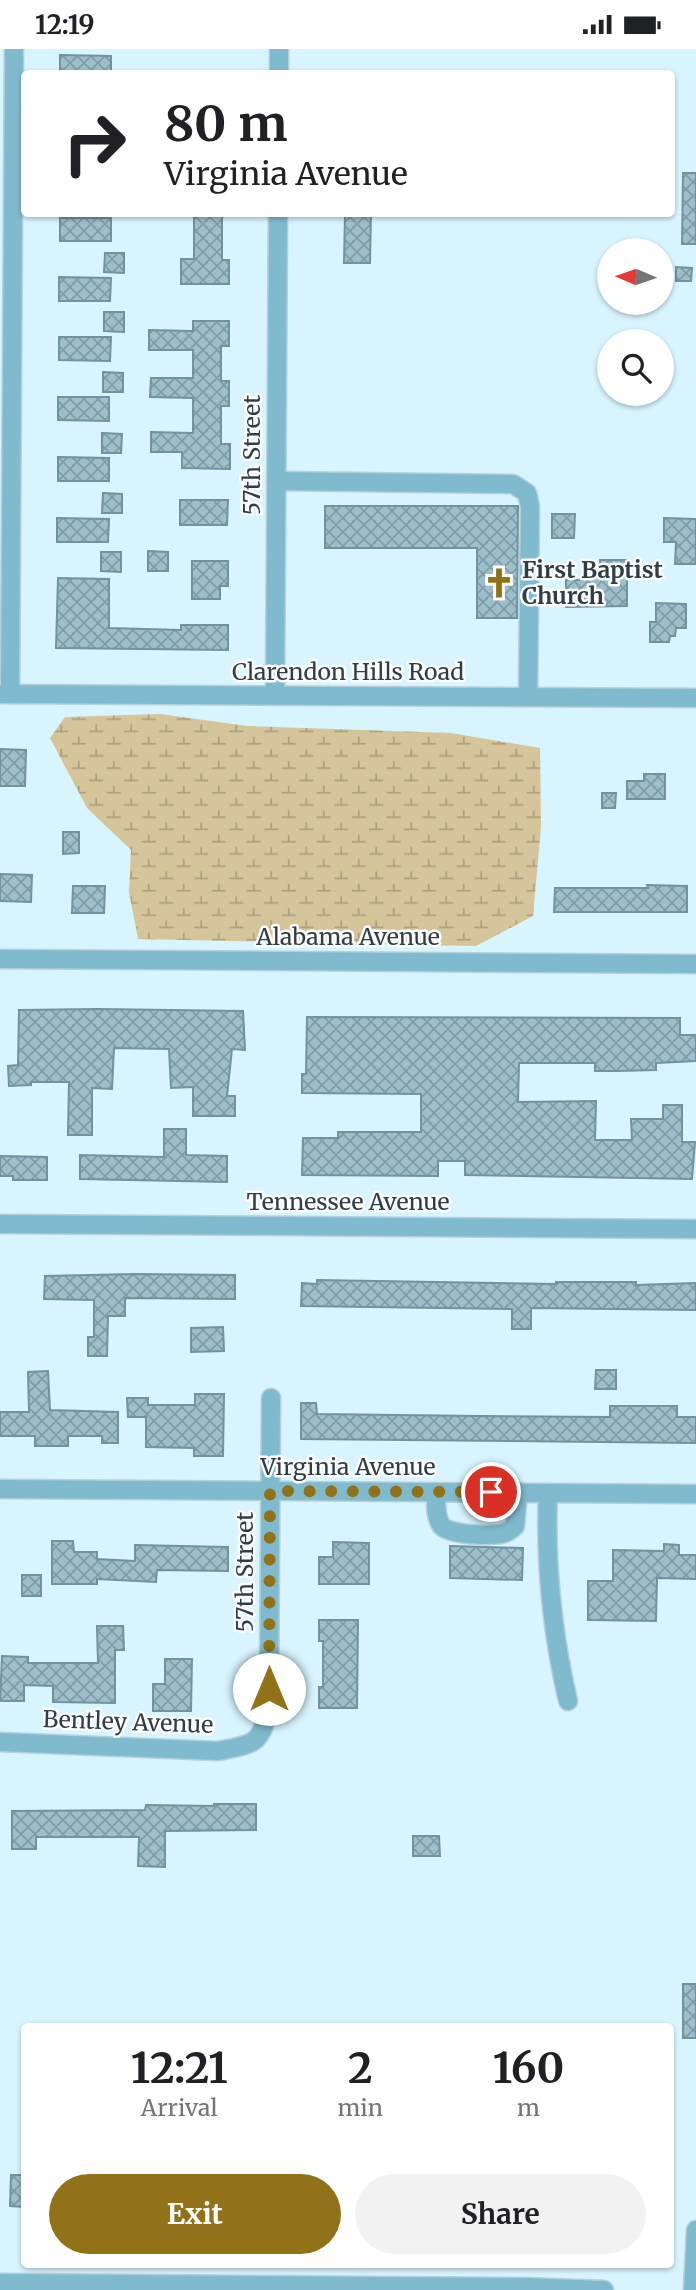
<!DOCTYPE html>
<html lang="en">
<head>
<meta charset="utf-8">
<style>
  :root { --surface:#fff; --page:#f2f2f2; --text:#202124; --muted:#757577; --accent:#927218 }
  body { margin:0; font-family:Merriweather,serif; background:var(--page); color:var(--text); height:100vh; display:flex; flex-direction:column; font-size:26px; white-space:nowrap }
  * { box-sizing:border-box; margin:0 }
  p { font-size:23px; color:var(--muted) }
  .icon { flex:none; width:38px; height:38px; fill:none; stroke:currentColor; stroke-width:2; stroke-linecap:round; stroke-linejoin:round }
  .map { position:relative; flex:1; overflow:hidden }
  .panel { position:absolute; left:21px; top:1974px; width:653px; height:245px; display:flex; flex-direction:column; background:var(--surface); border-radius:7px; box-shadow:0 2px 5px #0004 }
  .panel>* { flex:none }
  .hud { position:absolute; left:21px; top:21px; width:654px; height:147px; border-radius:7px; box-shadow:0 2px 5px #0004; background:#fff; color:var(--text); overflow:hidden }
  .needle { width:46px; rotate:272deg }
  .controls { position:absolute; left:597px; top:189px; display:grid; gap:14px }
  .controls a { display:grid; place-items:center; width:77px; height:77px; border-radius:50%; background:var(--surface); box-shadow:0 2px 5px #0004; font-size:35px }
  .pin { position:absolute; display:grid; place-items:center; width:60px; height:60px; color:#fff; margin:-30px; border:4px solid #fff; border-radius:50%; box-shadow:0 2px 7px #0007 }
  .me { position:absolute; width:77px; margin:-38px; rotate:0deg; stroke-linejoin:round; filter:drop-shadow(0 0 5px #0008) }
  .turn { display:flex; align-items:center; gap:24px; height:147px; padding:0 28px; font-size:32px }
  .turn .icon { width:91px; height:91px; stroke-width:2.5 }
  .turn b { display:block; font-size:49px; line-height:60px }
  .eta { display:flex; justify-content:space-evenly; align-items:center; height:119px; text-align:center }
  .eta b { font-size:42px; font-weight:700; line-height:49px }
  .primary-button { display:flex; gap:14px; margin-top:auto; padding:14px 28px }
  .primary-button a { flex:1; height:80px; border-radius:42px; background:var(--accent); color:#fff; font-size:28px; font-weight:700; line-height:80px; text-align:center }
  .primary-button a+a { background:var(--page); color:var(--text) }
  .status { display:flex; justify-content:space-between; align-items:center; height:49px; padding:0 35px; background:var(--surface); direction:ltr }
  .status svg { height:19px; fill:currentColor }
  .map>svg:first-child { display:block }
  .wetland { fill:url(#wetland-marsh) }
  .building { fill:url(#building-cross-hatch); stroke:#71929e; stroke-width:2 }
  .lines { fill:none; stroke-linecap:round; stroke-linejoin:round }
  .minor-casing { stroke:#b6d0d9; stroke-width:21 }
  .minor { stroke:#7fbace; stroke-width:18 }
  .route { stroke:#927218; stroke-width:12; stroke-dasharray:0 21.6 }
  .labels { text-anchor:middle; stroke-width:5; stroke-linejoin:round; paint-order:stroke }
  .street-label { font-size:23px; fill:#303e43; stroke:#fcfcfc }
  .poi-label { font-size:23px; font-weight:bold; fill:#303e43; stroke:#fcfcfc; text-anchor:start }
</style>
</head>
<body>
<div class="status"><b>12:19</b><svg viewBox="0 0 49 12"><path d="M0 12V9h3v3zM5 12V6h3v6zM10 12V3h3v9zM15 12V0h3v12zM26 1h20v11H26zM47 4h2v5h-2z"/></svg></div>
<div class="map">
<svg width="696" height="2241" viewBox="0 0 696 2241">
  <defs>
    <pattern id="wetland-marsh" width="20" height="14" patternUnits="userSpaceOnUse" patternTransform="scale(1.75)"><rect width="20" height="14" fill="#d6c49a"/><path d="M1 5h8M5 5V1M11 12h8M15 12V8" fill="none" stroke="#aea17f"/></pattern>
    <pattern id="building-cross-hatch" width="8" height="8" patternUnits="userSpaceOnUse" patternTransform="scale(1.75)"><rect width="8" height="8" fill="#9dbfcc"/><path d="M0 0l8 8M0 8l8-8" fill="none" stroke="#809da7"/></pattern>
  </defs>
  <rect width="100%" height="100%" fill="#d8f4ff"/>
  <path class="wetland" d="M 160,665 L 247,677 L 451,684 L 540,699 L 541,778 L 533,867 L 476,897 L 138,890 L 129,843 L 131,801 L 87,759 L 50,689 L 65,668 Z"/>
  <path class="building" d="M 60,6 L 111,7 L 111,24 L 60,24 Z
    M 683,124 L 696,124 L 696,195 L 682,195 Z
    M 194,164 L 222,164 L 222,211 L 229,211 L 229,235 L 181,235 L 181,210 L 194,210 Z
    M 345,164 L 371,164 L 370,214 L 344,214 Z
    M 60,169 L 111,169 L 111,192 L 60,192 Z
    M 105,204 L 124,204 L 124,224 L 104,223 Z
    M 676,218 L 692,219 L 691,232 L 676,232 Z
    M 59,228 L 111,229 L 110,252 L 59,252 Z
    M 104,263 L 124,263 L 124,283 L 104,282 Z
    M 193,272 L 229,272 L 229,297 L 221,297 L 221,332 L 229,332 L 229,357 L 221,357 L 221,395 L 230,395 L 230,420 L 182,419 L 182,403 L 151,403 L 151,383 L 193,384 L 193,349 L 150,348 L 151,329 L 193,329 L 193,301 L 149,301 L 149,281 L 193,282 Z
    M 59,288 L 111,288 L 110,312 L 59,311 Z
    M 103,323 L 123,324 L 123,343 L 103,343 Z
    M 58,348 L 109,348 L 109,372 L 58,371 Z
    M 102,384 L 122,385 L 121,404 L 102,404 Z
    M 58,408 L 109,409 L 109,432 L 58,432 Z
    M 103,444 L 122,445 L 122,464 L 102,464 Z
    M 180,451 L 228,451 L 227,476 L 180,476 Z
    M 325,457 L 518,457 L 517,569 L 477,569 L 477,499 L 325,499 Z
    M 552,465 L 575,465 L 574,489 L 552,489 Z
    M 57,469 L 109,470 L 108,493 L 57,493 Z
    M 664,469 L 696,470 L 696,515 L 675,515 L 676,493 L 664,493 Z
    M 148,502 L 168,503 L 168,522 L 148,522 Z
    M 101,503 L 121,503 L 121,523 L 101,522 Z
    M 600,511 L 627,511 L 627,557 L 566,558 L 566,531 L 584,531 L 584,520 L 600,520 Z
    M 192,512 L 228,512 L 228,537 L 220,537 L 220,550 L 192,550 Z
    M 58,529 L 109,530 L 109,579 L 181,581 L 181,576 L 228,576 L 228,601 L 56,599 Z
    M 656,554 L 686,555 L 686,579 L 676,579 L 675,587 L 670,587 L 669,593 L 650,593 L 650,573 L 656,573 Z
    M 0,700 L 26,701 L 25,737 L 0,737 Z
    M 644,725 L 665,725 L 665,750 L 627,750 L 627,732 L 644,732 Z
    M 602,744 L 616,744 L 615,759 L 602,759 Z
    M 63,783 L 79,783 L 79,804 L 63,805 Z
    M 0,825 L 32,826 L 31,853 L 0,852 Z
    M 647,836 L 687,837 L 687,863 L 554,863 L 555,839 L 648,839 Z
    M 73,837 L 105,837 L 104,864 L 72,864 Z
    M 98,960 L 243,962 L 245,1001 L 232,1000 L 227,1047 L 235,1047 L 235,1067 L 193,1067 L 193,1038 L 171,1039 L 169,1000 L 114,999 L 112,1040 L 92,1039 L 92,1086 L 68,1086 L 69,1033 L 31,1033 L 31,1036 L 9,1037 L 8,1017 L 18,1016 L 19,961 Z
    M 307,968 L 680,969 L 680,986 L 696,986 L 696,1012 L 656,1014 L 656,1021 L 616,1022 L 595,1022 L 595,1014 L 519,1014 L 518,1053 L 596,1052 L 595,1091 L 632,1091 L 631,1070 L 663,1070 L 663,1056 L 682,1056 L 682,1093 L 695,1093 L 692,1130 L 465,1126 L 465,1112 L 438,1112 L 438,1127 L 302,1126 L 303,1089 L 338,1089 L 338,1083 L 421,1083 L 421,1045 L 302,1044 L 302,1025 L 306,1025 Z
    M 164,1080 L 186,1080 L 186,1106 L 227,1107 L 227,1133 L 80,1130 L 80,1106 L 164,1108 Z
    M 0,1107 L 47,1108 L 47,1131 L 13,1131 L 13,1127 L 0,1127 Z
    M 135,1225 L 235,1226 L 235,1250 L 125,1249 L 125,1267 L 108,1267 L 107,1307 L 88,1307 L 88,1288 L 94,1288 L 94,1251 L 44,1250 L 45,1227 Z
    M 317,1231 L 556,1235 L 556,1233 L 636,1233 L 636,1236 L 696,1234 L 696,1261 L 531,1259 L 531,1280 L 512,1280 L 512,1260 L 301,1257 L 302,1234 L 317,1235 Z
    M 223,1278 L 224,1302 L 191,1303 L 191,1279 Z
    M 596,1321 L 616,1321 L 616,1340 L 595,1340 Z
    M 48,1322 L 50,1361 L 118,1363 L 118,1394 L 102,1394 L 102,1387 L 68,1387 L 68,1397 L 35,1397 L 35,1387 L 0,1387 L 0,1363 L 29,1363 L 28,1323 Z
    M 195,1345 L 224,1345 L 223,1407 L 194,1407 L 194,1399 L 146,1398 L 146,1368 L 128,1368 L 127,1349 L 148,1349 L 148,1356 L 195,1356 Z
    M 301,1354 L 316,1354 L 317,1365 L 479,1367 L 610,1368 L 610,1357 L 677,1357 L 677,1368 L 696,1368 L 696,1394 L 301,1390 Z
    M 52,1492 L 73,1492 L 74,1503 L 97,1503 L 97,1510 L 135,1512 L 135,1496 L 228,1498 L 228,1522 L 157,1521 L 156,1533 L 97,1530 L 97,1535 L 52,1535 Z
    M 333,1493 L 369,1494 L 369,1535 L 319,1535 L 319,1508 L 333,1508 Z
    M 664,1495 L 679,1496 L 679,1506 L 696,1506 L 696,1530 L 657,1529 L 656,1572 L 588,1571 L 588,1532 L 613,1532 L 613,1501 L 664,1502 Z
    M 450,1497 L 523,1499 L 522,1531 L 450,1529 Z
    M 22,1526 L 41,1526 L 41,1547 L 22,1547 Z
    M 319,1571 L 358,1571 L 357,1659 L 319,1659 L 319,1638 L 323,1638 L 323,1592 L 319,1592 Z
    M 97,1577 L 123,1577 L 124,1601 L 115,1601 L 115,1654 L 53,1653 L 53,1637 L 24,1636 L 24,1652 L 0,1652 L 2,1607 L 28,1608 L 28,1614 L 98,1614 Z
    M 165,1610 L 192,1610 L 191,1662 L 153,1662 L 153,1635 L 165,1635 Z
    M 214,1755 L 256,1755 L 256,1781 L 165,1782 L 165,1818 L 138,1817 L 139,1788 L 36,1788 L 36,1800 L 12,1800 L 12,1762 L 145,1761 L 146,1756 L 214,1757 Z
    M 413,1787 L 439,1787 L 440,1807 L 413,1807 Z
    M 683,1935 L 696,1935 L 696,1989 L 683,1989 Z
    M 11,2126 L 24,2126 L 24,2158 L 10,2157 Z"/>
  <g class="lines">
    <g class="minor-casing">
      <path id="minor" d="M 279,24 L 279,0
        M 276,432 L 513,435 L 527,444 L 530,458 L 528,648
        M 0,645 L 696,649
        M 10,645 L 14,0
        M 275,647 L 278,164
        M 0,910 L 696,915
        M 0,1175 L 696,1180
        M 0,1440 L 696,1445
        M 436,1443 C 436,1453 435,1467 441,1476 C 447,1486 489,1487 501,1485 C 507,1484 511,1481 515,1477 L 518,1443
        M 548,1444 C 545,1515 552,1583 568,1652
        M 0,1693 L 218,1702 C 228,1700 243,1698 252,1693 C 268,1684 267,1656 269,1640 L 271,1349
        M 0,2234 L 524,2238 L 604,2241
        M 693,2241 L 696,2181"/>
    </g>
    <use href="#minor" class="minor"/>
  </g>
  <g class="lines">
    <path class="route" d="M 269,1640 L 270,1442 L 491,1443"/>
  </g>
  <defs>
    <g id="church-bare" transform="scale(2.415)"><path d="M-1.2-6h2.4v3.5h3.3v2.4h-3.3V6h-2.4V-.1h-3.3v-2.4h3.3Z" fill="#927218" stroke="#fcfcfc" stroke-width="2.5" paint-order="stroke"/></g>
  </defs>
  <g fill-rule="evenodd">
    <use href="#church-bare" x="499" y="534"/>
  </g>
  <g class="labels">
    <g class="street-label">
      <text transform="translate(252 406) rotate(-90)" y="8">57th Street</text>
      <text x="348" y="631">Clarendon Hills Road</text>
      <text x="348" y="896">Alabama Avenue</text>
      <text x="348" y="1161">Tennessee Avenue</text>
      <text x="348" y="1426">Virginia Avenue</text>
      <text transform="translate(245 1523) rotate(-90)" y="8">57th Street</text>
      <text transform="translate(128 1673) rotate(2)" y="8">Bentley Avenue</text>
    </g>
    <g class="poi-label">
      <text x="522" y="529">First Baptist<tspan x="522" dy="26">Church</tspan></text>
    </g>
  </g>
</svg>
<div class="controls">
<a><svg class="needle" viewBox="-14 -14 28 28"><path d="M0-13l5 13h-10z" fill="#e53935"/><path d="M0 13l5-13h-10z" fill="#757577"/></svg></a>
<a><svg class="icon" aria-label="search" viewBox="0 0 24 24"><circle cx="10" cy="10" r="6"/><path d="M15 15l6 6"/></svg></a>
</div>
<div class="pin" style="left:491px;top:1443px;background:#d93025"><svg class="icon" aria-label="arrive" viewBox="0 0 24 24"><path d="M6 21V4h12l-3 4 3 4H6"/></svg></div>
<svg class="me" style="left:269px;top:1640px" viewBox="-20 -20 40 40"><circle r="19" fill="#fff"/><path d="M0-13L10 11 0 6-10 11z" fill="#927218"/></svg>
<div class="hud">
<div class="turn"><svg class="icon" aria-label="right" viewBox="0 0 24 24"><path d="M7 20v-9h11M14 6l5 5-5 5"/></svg><div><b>80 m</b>Virginia Avenue</div></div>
</div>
<section class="panel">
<div class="eta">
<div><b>12:21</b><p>Arrival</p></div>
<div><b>2</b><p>min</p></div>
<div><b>160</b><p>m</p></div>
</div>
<div class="primary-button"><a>Exit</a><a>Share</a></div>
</section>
</div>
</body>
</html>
